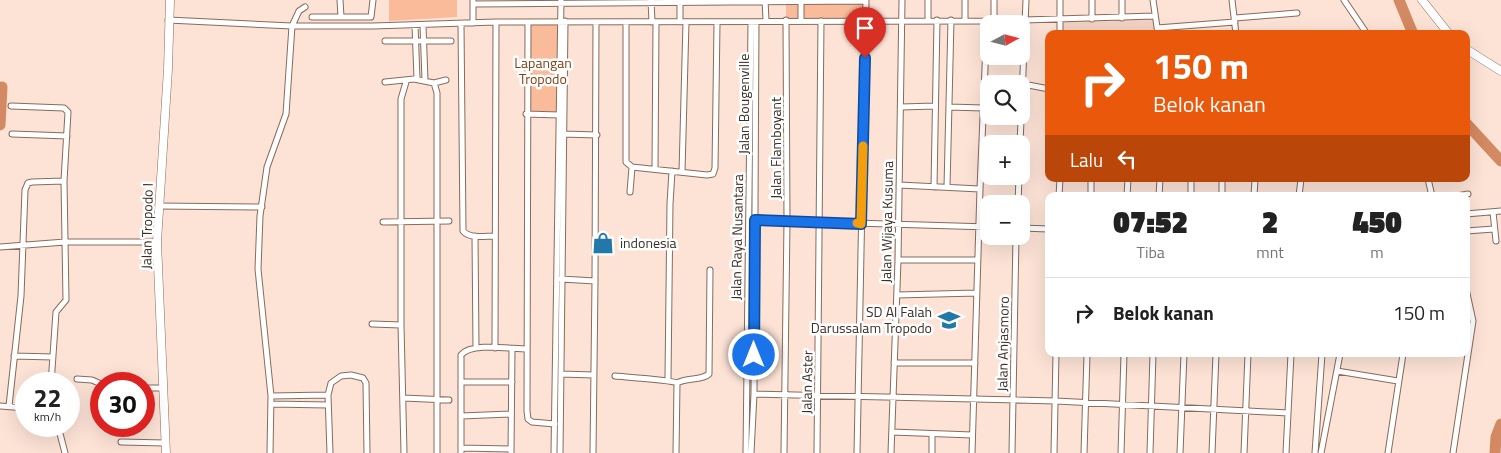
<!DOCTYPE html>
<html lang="id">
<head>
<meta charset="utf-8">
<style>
  :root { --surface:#fff; --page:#f6f6f6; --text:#222; --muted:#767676; --line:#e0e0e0 }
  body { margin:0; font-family:"Titillium Web",sans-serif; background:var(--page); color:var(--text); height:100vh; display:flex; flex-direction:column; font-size:19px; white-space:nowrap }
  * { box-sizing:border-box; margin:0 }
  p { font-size:16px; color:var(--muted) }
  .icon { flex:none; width:28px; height:28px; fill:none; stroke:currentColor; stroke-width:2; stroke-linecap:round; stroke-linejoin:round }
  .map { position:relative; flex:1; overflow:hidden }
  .sheet { position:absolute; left:1045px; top:192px; width:425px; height:165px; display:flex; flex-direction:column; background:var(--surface); border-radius:10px; box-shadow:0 5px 20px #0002 }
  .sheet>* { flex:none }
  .guide { position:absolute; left:1045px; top:30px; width:425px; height:152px; border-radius:10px; box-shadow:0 5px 20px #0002; background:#ea580c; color:#fff; overflow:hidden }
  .needle { width:32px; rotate:83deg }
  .fabs { position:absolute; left:980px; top:15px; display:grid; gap:10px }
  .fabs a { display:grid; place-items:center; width:50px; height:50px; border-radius:10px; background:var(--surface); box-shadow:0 5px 20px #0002; font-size:25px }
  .speed { position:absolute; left:15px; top:372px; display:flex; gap:10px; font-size:25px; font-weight:700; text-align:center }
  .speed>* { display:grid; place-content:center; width:65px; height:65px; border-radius:50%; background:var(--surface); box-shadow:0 5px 20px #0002; line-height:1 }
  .speed small { font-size:12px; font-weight:400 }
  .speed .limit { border:8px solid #d22; background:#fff; color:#111 }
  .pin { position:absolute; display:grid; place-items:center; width:42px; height:42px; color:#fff; margin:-51px -21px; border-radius:50% 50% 50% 0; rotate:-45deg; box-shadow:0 0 5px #0007 }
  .pin .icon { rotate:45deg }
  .me { position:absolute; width:55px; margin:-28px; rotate:0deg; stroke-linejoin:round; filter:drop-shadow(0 0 4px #0008) }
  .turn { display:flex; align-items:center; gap:18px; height:105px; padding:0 25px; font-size:22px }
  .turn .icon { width:65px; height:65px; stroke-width:2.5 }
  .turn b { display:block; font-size:35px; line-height:42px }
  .then { display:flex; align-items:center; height:48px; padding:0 25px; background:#0003; gap:10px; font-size:19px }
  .eta { display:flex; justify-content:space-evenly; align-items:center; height:85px; text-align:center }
  .eta b { font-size:30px; font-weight:800; line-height:35px }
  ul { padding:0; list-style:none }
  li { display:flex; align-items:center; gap:15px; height:70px; padding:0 25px; border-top:1px solid var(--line) }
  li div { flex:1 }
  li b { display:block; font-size:19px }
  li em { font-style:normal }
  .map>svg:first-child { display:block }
  .built { fill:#f2d3c3 }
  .green { fill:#fabb9b }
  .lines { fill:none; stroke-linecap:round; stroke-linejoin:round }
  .river { stroke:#d38961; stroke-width:11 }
  .street-casing { stroke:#876b5c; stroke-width:7 }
  .secondary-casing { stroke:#876b5c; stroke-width:9 }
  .street { stroke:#fff; stroke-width:5 }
  .secondary { stroke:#fff; stroke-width:8 }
  .route-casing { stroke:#114b97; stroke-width:12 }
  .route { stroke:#1a73e8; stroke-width:9 }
  .slow { stroke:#f59e0b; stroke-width:9 }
  .labels { text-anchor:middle; stroke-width:5; stroke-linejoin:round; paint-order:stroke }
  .park-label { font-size:14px; fill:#854014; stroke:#fff }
  .street-label { font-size:14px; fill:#3c3029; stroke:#fff }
  .poi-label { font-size:14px; fill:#3c3029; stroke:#fff; text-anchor:start }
</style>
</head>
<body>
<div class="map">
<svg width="1501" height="453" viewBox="0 0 1501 453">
  <rect width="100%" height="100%" fill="#fde3d6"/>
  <path class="built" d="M 1153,18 L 1158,34 L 1061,34 L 1060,20 Z"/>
  <path class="green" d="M 389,0 L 457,0 L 457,17 L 389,21 Z
    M 786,0 L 866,0 L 866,22 L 786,20 Z
    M 528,23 L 559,23 L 559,115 L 526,114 Z"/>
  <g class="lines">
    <path class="river" d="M 1399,0 L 1413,34
      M 1466,123 L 1501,161
      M 0,125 L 2,87
      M 1495,453 L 1496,437 L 1501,424"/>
    <g class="street-casing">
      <path id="street" d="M 340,0 L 341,17
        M 473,0 L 473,23
        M 651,0 L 652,22
        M 680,0 L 680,22
        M 765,0 L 766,20
        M 928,0 L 928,20
        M 965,0 L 965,21
        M 994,0 L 994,21
        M 1060,0 L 1060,34
        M 1092,0 L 1092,19
        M 1122,0 L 1122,18
        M 1153,0 L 1158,34
        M 1232,0 L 1236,34
        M 1344,0 L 1367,34
        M 473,4 L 866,1
        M 312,17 L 371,17 L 373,0
        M 1235,18 L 1297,13
        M 168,20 L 292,26 L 373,26 L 496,22 L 994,21 L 1154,16
        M 801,20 L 801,0
        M 528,23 L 527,411 L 528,419 L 532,422 L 555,424
        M 626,23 L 626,162 L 632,167 L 707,175 L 713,174 L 715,168 L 717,23
        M 461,24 L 463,231 C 470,239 484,236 494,236
        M 415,25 L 417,79
        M 423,25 L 425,81
        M 1157,28 L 1235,22
        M 385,41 L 451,41
        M 385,82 L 414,79 L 434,83 L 446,80
        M 434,83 L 437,93 L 437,453
        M 1023,84 L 1049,89
        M 11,106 L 64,108 L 68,112 L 64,181 L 66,300 L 56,312 L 51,384
        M 901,107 L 935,106
        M 949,107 L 983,108
        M 526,114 L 559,115
        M 12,134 L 67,136
        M 562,134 L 597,135
        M 1020,144 L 1026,0
        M 655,169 L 656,22
        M 682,172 L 686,22
        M 1428,179 L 1432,196
        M 899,185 L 980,189 L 987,20
        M 934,187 L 937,20
        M 947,187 L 951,20
        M 630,192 L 632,167
        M 1059,196 L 1060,179
        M 1091,196 L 1091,179
        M 1127,196 L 1128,179
        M 1159,196 L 1160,179
        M 1191,196 L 1191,179
        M 1222,196 L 1222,179
        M 1254,196 L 1255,179
        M 1299,196 L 1301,179
        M 1457,196 L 1468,194
        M 1018,204 L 1019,176
        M 158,206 L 262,207
        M 1493,212 L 1496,241
        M 1466,214 L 1501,211
        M 755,220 L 989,227
        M 383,222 L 449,221
        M 1021,228 L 1049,229
        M 1466,231 L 1494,229
        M 475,236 L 476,348
        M 0,247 L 65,242 L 157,242
        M 898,260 L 978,260
        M 561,279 L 595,281 L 596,23
        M 897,295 L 977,293
        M 372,324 L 401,325
        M 495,348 L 496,22
        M 14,356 L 53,357
        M 894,363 L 975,363
        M 1337,371 L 1398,381
        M 561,374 L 594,375
        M 615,376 C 625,377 673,380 677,383
        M 77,379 L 92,380 L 101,384
        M 668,379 L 670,204 L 672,171
        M 461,382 L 512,382
        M 677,383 C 687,377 701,381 709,374 L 710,270
        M 144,388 L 163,388
        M 754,394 L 1056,401 L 1288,413
        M 271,396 L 328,395
        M 403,398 L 449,400
        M 271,404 L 328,405
        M 0,406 L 26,408
        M 9,406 L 21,296 L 25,190 L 28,183 L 32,182 L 64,181
        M 461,416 L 511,414
        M 58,426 L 65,453
        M 892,432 L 972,435
        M 121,442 L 165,443
        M 461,448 L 511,449
        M 270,453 L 271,396 L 258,269 L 260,216 L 267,167 L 286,114 L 292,26 L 299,11 L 305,7
        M 330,453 L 328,395 L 331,383 L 341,376 L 351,375 L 363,378 L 366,383 L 367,453
        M 404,453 L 401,325 L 401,99 L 406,82
        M 461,453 L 461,355 C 471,342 511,349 527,349
        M 511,453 L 512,349
        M 554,453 L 561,0
        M 560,453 L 565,21
        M 593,453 L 595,281
        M 676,453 L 677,383
        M 746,453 L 751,22
        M 751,453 L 754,394 L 756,22
        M 784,453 L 787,221 L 786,20
        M 817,453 L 821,21
        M 857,453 L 866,0
        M 891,453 L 898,260 L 902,0
        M 932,453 L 932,434
        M 972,453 L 980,189
        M 1012,453 L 1016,236
        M 1054,453 L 1056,354
        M 1084,453 L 1087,354
        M 1121,453 L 1124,354
        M 1150,453 L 1153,354
        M 1180,453 L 1184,354
        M 1212,453 L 1216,354
        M 1244,453 L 1248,354
        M 1286,453 L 1291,354
        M 1315,453 L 1322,354
        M 1321,453 L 1340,354
        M 1388,453 L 1403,354
        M 1453,453 L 1473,321 L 1466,289"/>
    </g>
    <g class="secondary-casing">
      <path id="secondary" d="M 1422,0 L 1449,34
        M 1466,49 L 1501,71
        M 166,453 L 157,242 L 168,69 L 170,0"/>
    </g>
    <use href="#street" class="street"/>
    <use href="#secondary" class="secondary"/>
  </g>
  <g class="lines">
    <g class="route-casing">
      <path id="route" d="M 754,355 L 755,220 L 861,224 L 865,58"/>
    </g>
    <use href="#route" class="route"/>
    <path class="slow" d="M 857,223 L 861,224 L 863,146"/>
  </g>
  <defs>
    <g id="shop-bare" transform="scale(1.725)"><path d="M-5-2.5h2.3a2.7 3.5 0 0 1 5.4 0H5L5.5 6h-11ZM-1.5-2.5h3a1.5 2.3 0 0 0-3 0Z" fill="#2278a8" stroke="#fff" stroke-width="2.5" paint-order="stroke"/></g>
    <g id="school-bare" transform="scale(1.725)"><path d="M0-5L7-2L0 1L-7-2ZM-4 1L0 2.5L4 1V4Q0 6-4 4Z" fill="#2278a8" stroke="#fff" stroke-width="2.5" paint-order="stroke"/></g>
  </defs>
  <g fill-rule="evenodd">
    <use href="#shop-bare" x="603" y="243"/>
    <use href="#school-bare" x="949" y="320"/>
  </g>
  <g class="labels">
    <g class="park-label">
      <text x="543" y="68">Lapangan<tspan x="543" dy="16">Tropodo</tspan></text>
    </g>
    <g class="street-label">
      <text transform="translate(744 104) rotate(-90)" y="5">Jalan Bougenville</text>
      <text transform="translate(776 148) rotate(-90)" y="5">Jalan Flamboyant</text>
      <text transform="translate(887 222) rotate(-89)" y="5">Jalan Wijaya Kusuma</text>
      <text transform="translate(147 226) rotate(-89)" y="5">Jalan Tropodo I</text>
      <text transform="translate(737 237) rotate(-89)" y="5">Jalan Raya Nusantara</text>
      <text transform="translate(1003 344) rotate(-89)" y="5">Jalan Anjasmoro</text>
      <text transform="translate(807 382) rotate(-89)" y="5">Jalan Aster</text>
    </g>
    <g class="poi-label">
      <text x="620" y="248">indonesia</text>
      <text x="932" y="317" text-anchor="end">SD Al Falah<tspan x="932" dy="16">Darussalam Tropodo</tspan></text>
    </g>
  </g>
</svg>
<div class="fabs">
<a><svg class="needle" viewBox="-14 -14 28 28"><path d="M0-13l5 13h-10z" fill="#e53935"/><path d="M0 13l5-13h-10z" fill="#767676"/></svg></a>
<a><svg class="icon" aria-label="search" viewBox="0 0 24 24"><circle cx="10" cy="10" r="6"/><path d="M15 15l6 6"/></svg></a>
<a>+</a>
<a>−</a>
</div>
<div class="speed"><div>22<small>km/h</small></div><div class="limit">30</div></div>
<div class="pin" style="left:865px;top:58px;background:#d93025"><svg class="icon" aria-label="arrive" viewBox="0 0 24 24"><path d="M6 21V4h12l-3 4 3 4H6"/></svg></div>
<svg class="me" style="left:754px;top:355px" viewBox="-20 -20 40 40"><circle r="17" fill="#1a73e8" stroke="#fff" stroke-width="3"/><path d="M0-11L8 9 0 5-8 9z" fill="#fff"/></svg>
<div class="guide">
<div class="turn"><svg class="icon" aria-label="right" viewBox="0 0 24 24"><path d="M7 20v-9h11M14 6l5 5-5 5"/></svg><div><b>150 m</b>Belok kanan</div></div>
<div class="then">Lalu<svg class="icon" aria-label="left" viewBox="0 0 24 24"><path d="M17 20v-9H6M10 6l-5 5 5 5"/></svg></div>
</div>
<section class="sheet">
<div class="eta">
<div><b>07:52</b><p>Tiba</p></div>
<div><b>2</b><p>mnt</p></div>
<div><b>450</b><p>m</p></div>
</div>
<ul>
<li><svg class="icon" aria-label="right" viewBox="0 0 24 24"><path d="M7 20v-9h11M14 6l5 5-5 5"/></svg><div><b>Belok kanan</b></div><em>150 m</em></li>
</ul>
</section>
</div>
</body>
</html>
